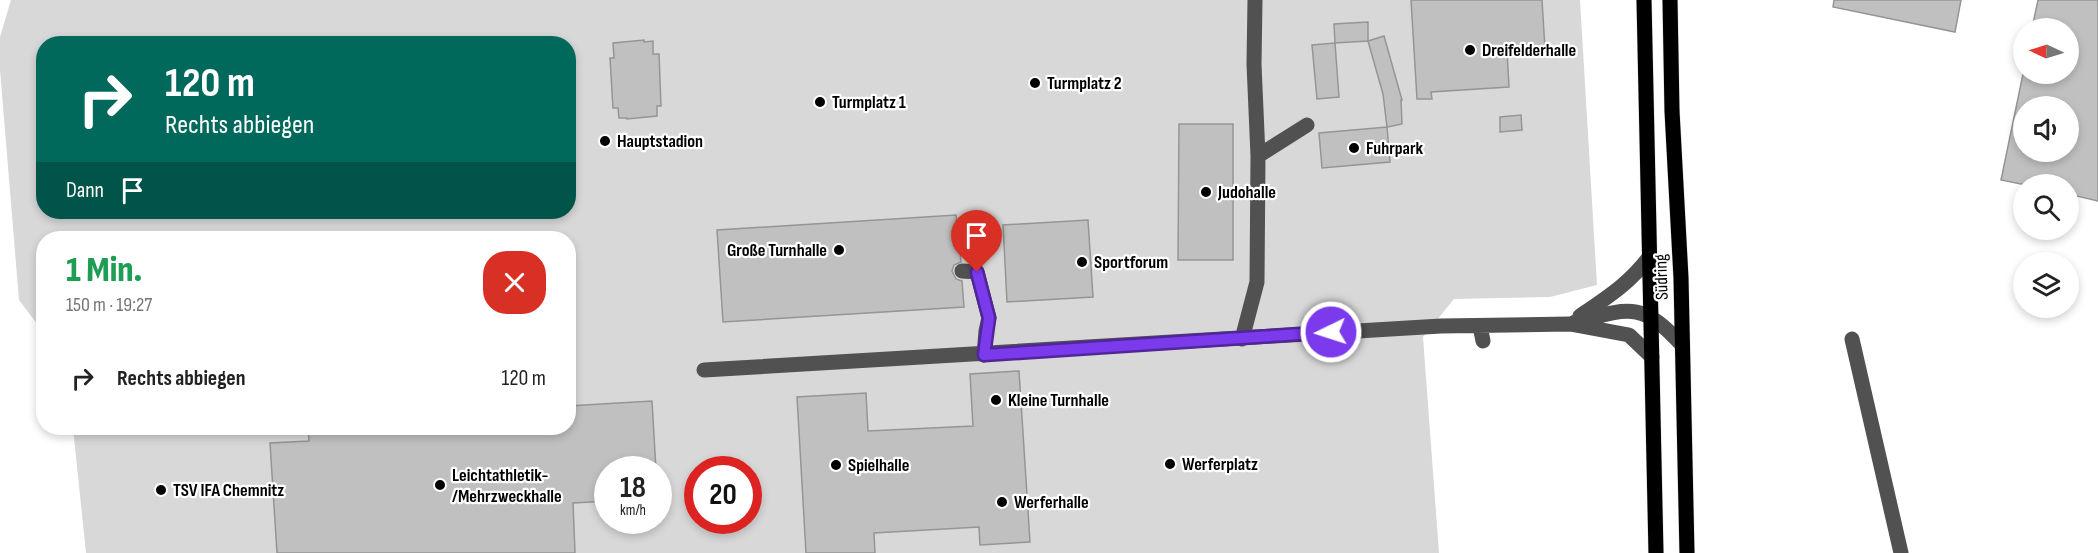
<!DOCTYPE html>
<html lang="de">
<head>
<meta charset="utf-8">
<style>
  :root { --surface:#fff; --page:#f2f2f2; --text:#222; --muted:#767676 }
  body { margin:0; font-family:"Sofia Sans Condensed",sans-serif; background:var(--page); color:var(--text); height:100vh; display:flex; flex-direction:column; font-size:22px; white-space:nowrap }
  * { box-sizing:border-box; margin:0 }
  p { font-size:20px; color:var(--muted) }
  .icon { flex:none; width:33px; height:33px; fill:none; stroke:currentColor; stroke-width:2; stroke-linecap:round; stroke-linejoin:round }
  .map { position:relative; flex:1; overflow:hidden }
  .drawer { position:absolute; left:36px; top:231px; width:540px; height:204px; display:flex; flex-direction:column; background:var(--surface); border-radius:24px; box-shadow:0 3px 9px #0003 }
  .drawer>* { flex:none }
  .hud { position:absolute; left:36px; top:36px; width:540px; height:183px; border-radius:24px; box-shadow:0 3px 9px #0003; background:#00695c; color:#fff; overflow:hidden }
  .needle { width:39px; rotate:274deg }
  .controls { position:absolute; left:2013px; top:18px; display:grid; gap:12px }
  .controls a { display:grid; place-items:center; width:66px; height:66px; border-radius:50%; background:var(--surface); box-shadow:0 3px 9px #0003; font-size:30px }
  .speed { position:absolute; left:594px; top:456px; display:flex; gap:12px; font-size:30px; font-weight:700; text-align:center }
  .speed>* { display:grid; place-content:center; width:78px; height:78px; border-radius:50%; background:var(--surface); box-shadow:0 3px 9px #0003; line-height:1 }
  .speed small { font-size:15px; font-weight:400 }
  .speed .limit { border:9px solid #d22; background:#fff; color:#111 }
  .pin { position:absolute; display:grid; place-items:center; width:51px; height:51px; color:#fff; margin:-62px -26px; border-radius:50% 50% 50% 0; rotate:-45deg; box-shadow:0 0 6px #0007 }
  .pin .icon { rotate:45deg }
  .me { position:absolute; width:66px; margin:-33px; rotate:266deg; stroke-linejoin:round; filter:drop-shadow(0 0 4px #0008) }
  .turn { display:flex; align-items:center; gap:21px; height:126px; padding:0 30px; font-size:27px }
  .turn .icon { width:78px; height:78px; stroke-width:2.5 }
  .turn b { display:block; font-size:42px; line-height:51px }
  .then { display:flex; align-items:center; height:57px; padding:0 30px; background:#0003; gap:12px; font-size:22px }
  .round { display:grid; place-items:center; flex:none; width:63px; height:63px; border-radius:24px; background:var(--page) }
  .summary { display:flex; align-items:center; justify-content:space-between; height:102px; padding:0 30px }
  h1 { font-size:36px; font-weight:800; line-height:45px; color:#1e9e55 }
  ul { padding:0; list-style:none }
  li { display:flex; align-items:center; gap:18px; height:90px; padding:0 30px }
  li div { flex:1 }
  li b { display:block; font-size:22px }
  li em { font-style:normal }
  .map>svg:first-child { display:block }
  .green { fill:#d8d8d8; fill-rule:evenodd }
  .building { fill:#c0c0c0; stroke:#959595; stroke-width:1.5; fill-rule:evenodd }
  .lines { fill:none; stroke-linecap:round; stroke-linejoin:round }
  .major-casing { stroke:#dbdbdb; stroke-width:16 }
  .minor { stroke:#515151; stroke-width:15 }
  .major { stroke:#000; stroke-width:15 }
  .route-casing { stroke:#51269a; stroke-width:15 }
  .route { stroke:#7c3aed; stroke-width:10 }
  .poi-dot { fill:#000; stroke:#fff; stroke-width:2 }
  .labels { text-anchor:middle; stroke-width:4.5; stroke-linejoin:round; paint-order:stroke }
  .poi-label { font-size:18px; font-weight:bold; fill:#000; stroke:#fff; text-anchor:start }
  .street-label { font-size:18px; fill:#000; stroke:#fff }
</style>
</head>
<body>
<div class="map">
<svg width="2098" height="553" viewBox="0 0 2098 553">
  <rect width="100%" height="100%" fill="#fff"/>
  <path class="green" d="M 11,0 L 1580,0 L 1597,285 L 1550,297 L 1454,299 L 1423,337 L 1439,553 L 86,553 L 73,428 L 568,428 L 568,238 L 44,238 L 43,330 L 41,329 L 19,300 L 0,70 L 0,37 ZM 44,44 L 568,44 L 568,212 L 44,212 ZM 608,470 L 658,470 L 658,520 L 608,520 ZM 698,470 L 748,470 L 748,520 L 698,520 Z"/>
  <path class="building" d="M 1411,0 L 1542,0 L 1545,49 L 1507,51 L 1509,87 L 1431,92 L 1432,99 L 1417,99 Z
    M 1834,0 L 1961,0 L 1955,32 L 1833,7 Z
    M 2038,0 L 2098,0 L 2098,201 L 2068,194 L 2068,184 L 2021,184 L 2001,180 L 2023,74 L 2068,74 L 2068,28 L 2032,28 ZM 2024,106 L 2068,106 L 2068,152 L 2024,152 Z
    M 1368,22 L 1368,41 L 1335,43 L 1334,24 Z
    M 1384,36 L 1402,100 L 1401,100 L 1402,124 L 1387,127 L 1383,94 L 1368,41 Z
    M 644,40 L 644,42 L 653,41 L 653,54 L 659,54 L 661,106 L 657,106 L 657,116 L 627,119 L 627,118 L 619,118 L 618,108 L 613,108 L 610,58 L 614,58 L 613,43 Z
    M 1335,43 L 1339,97 L 1317,99 L 1312,45 Z
    M 1521,115 L 1522,130 L 1500,132 L 1500,117 Z
    M 1179,124 L 1233,124 L 1233,260 L 1178,260 Z
    M 1387,127 L 1390,162 L 1322,168 L 1319,133 Z
    M 956,215 L 961,262 L 954,265 L 952,271 L 956,279 L 962,281 L 964,307 L 723,322 L 717,230 Z
    M 1088,220 L 1093,297 L 1007,302 L 1003,225 Z
    M 1019,371 L 1030,542 L 980,545 L 979,527 L 874,533 L 875,553 L 806,553 L 797,397 L 866,393 L 868,431 L 973,426 L 970,374 Z
    M 652,401 L 656,470 L 608,470 L 608,501 L 573,503 L 575,553 L 277,553 L 270,443 L 309,441 L 308,428 L 568,428 L 568,406 Z"/>
  <g class="lines">
    <g class="major-casing">
      <path id="major" d="M 1644,0 L 1656,553
        M 1670,0 L 1672,111 L 1681,278 L 1687,553"/>
    </g>
    <path class="minor" d="M 1258,156 L 1307,125
      M 962,271 L 977,272 L 989,318 L 986,331 L 984,355
      M 1580,316 C 1608,297 1630,283 1650,256
      M 1575,322 C 1629,308 1642,301 1682,345
      M 1480,326 L 1483,341
      M 1242,339 L 1257,282 L 1258,156 L 1254,64 L 1255,0
      M 1852,339 L 1901,553
      M 704,370 L 1441,326 L 1570,324 L 1629,335 L 1652,357"/>
    <use href="#major" class="major"/>
  </g>
  <g class="lines">
    <g class="route-casing">
      <path id="route" d="M 977,272 L 989,318 L 984,355 L 1331,332"/>
    </g>
    <use href="#route" class="route"/>
  </g>
  <g class="poi-dot">
    <circle cx="1470" cy="50" r="6"/>
    <circle cx="1035" cy="83" r="6"/>
    <circle cx="820" cy="102" r="6"/>
    <circle cx="605" cy="141" r="6"/>
    <circle cx="1354" cy="148" r="6"/>
    <circle cx="1206" cy="192" r="6"/>
    <circle cx="839" cy="250" r="6"/>
    <circle cx="1082" cy="262" r="6"/>
    <circle cx="996" cy="400" r="6"/>
    <circle cx="1170" cy="464" r="6"/>
    <circle cx="836" cy="465" r="6"/>
    <circle cx="440" cy="485" r="6"/>
    <circle cx="161" cy="490" r="6"/>
    <circle cx="1002" cy="502" r="6"/>
  </g>
  <g class="labels">
    <g class="poi-label">
      <text x="1482" y="56">Dreifelderhalle</text>
      <text x="1047" y="89">Turmplatz 2</text>
      <text x="832" y="108">Turmplatz 1</text>
      <text x="617" y="147">Hauptstadion</text>
      <text x="1366" y="154">Fuhrpark</text>
      <text x="1218" y="198">Judohalle</text>
      <text x="827" y="256" text-anchor="end">Große Turnhalle</text>
      <text x="1094" y="268">Sportforum</text>
      <text x="1008" y="406">Kleine Turnhalle</text>
      <text x="1182" y="470">Werferplatz</text>
      <text x="848" y="471">Spielhalle</text>
      <text x="452" y="481">Leichtathletik-<tspan x="452" dy="21">/Mehrzweckhalle</tspan></text>
      <text x="173" y="496">TSV IFA Chemnitz</text>
      <text x="1014" y="508">Werferhalle</text>
    </g>
    <g class="street-label">
      <text transform="translate(1661 277) rotate(-92)" y="6">Südring</text>
    </g>
  </g>
</svg>
<div class="controls">
<a><svg class="needle" viewBox="-14 -14 28 28"><path d="M0-13l5 13h-10z" fill="#e53935"/><path d="M0 13l5-13h-10z" fill="#767676"/></svg></a>
<a><svg class="icon" aria-label="sound" viewBox="0 0 24 24"><path d="M4 9h4l5-4v14l-5-4H4zM17 9q2 3 0 6"/></svg></a>
<a><svg class="icon" aria-label="search" viewBox="0 0 24 24"><circle cx="10" cy="10" r="6"/><path d="M15 15l6 6"/></svg></a>
<a><svg class="icon" aria-label="layers" viewBox="0 0 24 24"><path d="M12 4l9 5-9 5-9-5zM3 14l9 5 9-5"/></svg></a>
</div>
<div class="speed"><div>18<small>km/h</small></div><div class="limit">20</div></div>
<div class="pin" style="left:977px;top:272px;background:#d93025"><svg class="icon" aria-label="arrive" viewBox="0 0 24 24"><path d="M6 21V4h12l-3 4 3 4H6"/></svg></div>
<svg class="me" style="left:1331px;top:332px" viewBox="-20 -20 40 40"><circle r="17" fill="#7c3aed" stroke="#fff" stroke-width="3"/><path d="M0-11L8 9 0 5-8 9z" fill="#fff"/></svg>
<div class="hud">
<div class="turn"><svg class="icon" aria-label="right" viewBox="0 0 24 24"><path d="M7 20v-9h11M14 6l5 5-5 5"/></svg><div><b>120 m</b>Rechts abbiegen</div></div>
<div class="then">Dann<svg class="icon" aria-label="arrive" viewBox="0 0 24 24"><path d="M6 21V4h12l-3 4 3 4H6"/></svg></div>
</div>
<section class="drawer">
<div class="summary"><div><h1>1 Min.</h1><p>150 m · 19:27</p></div><a class="round" style="background:#d93025;color:#fff"><svg class="icon" aria-label="close" viewBox="0 0 24 24"><path d="M6 6l12 12M18 6L6 18"/></svg></a></div>
<ul>
<li><svg class="icon" aria-label="right" viewBox="0 0 24 24"><path d="M7 20v-9h11M14 6l5 5-5 5"/></svg><div><b>Rechts abbiegen</b></div><em>120 m</em></li>
</ul>
</section>
</div>
</body>
</html>
